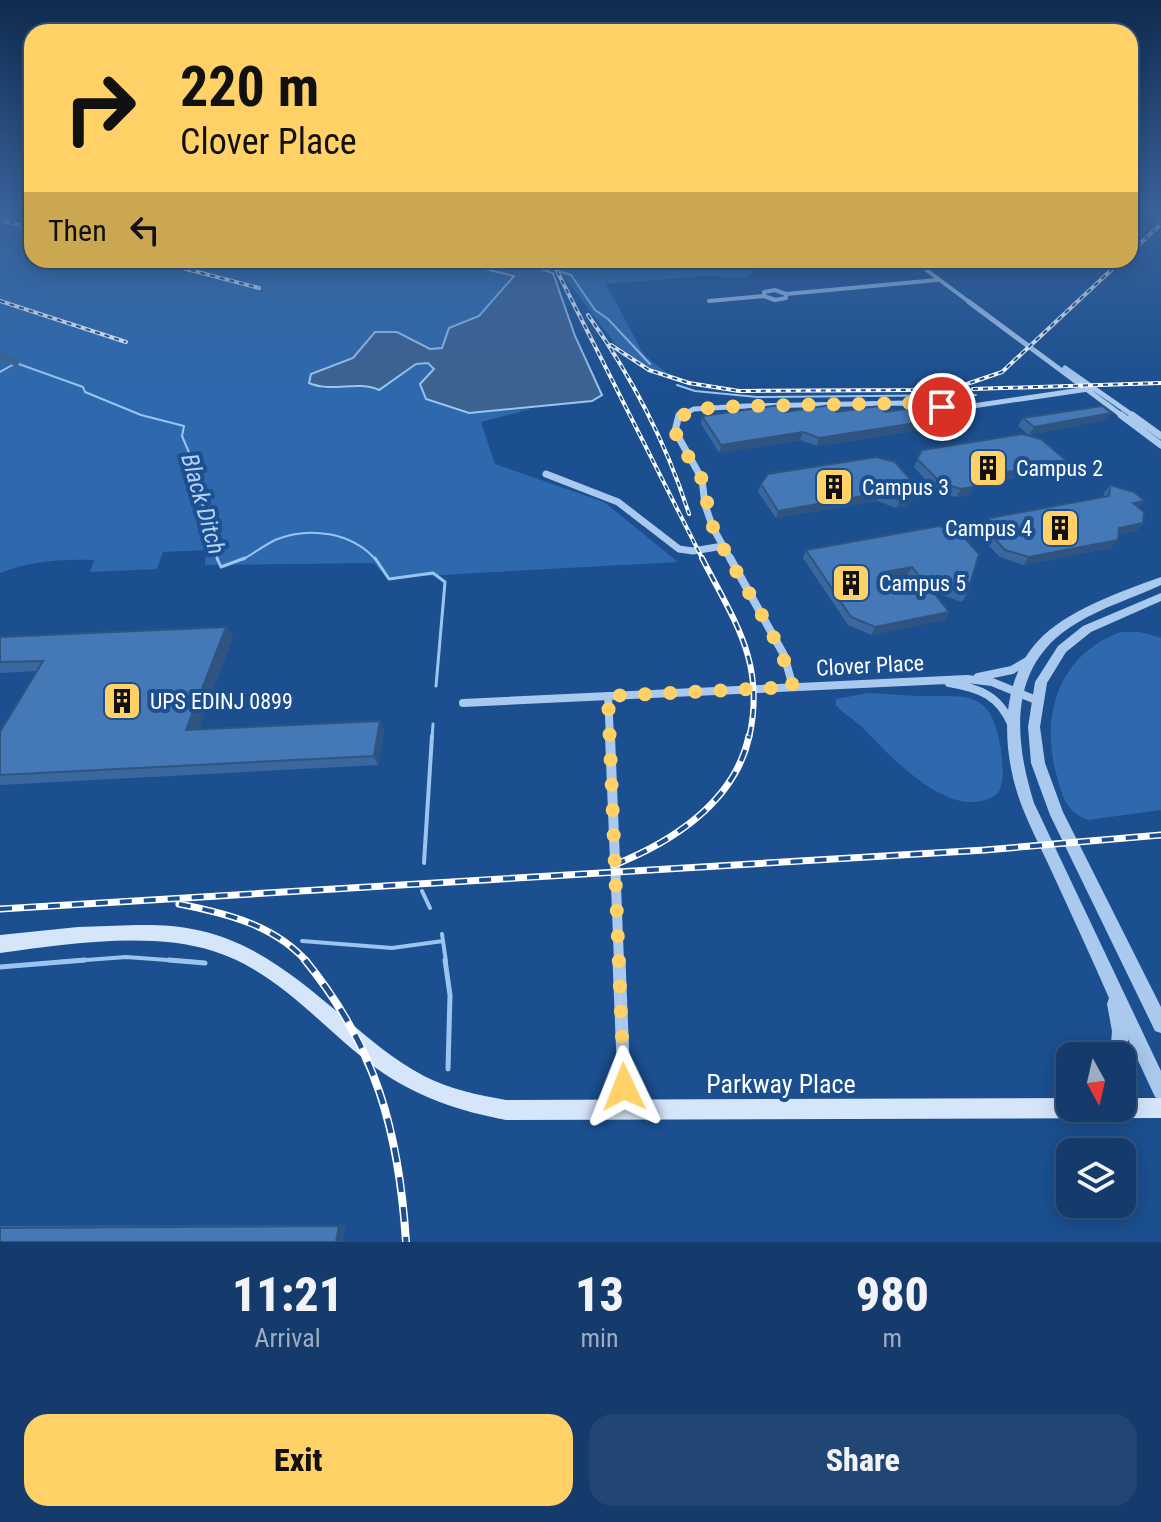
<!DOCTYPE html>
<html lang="en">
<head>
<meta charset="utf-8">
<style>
  :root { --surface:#143b6b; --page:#214673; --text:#f1f3f6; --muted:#9dadc1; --line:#33557e; --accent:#ffd166 }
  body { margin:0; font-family:"Roboto Condensed",sans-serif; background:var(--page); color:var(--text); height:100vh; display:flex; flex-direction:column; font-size:30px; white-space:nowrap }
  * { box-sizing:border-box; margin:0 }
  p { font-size:26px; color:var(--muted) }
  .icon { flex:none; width:44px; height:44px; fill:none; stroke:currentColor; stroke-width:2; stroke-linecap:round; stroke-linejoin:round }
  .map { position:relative; height:1242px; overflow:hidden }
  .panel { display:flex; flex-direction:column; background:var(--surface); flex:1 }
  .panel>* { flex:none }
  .top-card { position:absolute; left:24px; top:24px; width:1114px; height:244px; border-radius:24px; box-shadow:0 4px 20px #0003,0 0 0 2px var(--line); background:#ffd166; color:#111; overflow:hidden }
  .needle { width:52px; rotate:172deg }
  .tools { position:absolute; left:1056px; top:1042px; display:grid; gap:16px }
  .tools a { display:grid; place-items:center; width:80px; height:80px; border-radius:16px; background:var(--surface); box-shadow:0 4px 20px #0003,0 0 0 2px var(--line); font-size:40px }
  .pin { position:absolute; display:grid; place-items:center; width:68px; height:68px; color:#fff; margin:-34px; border:4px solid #fff; border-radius:50%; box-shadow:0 2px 8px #0007 }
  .me { position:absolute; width:88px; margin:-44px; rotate:358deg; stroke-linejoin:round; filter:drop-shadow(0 0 6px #0008) }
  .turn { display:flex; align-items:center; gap:28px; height:168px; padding:0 24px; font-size:36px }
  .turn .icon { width:104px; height:104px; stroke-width:2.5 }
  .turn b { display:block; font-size:56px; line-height:68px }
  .then { display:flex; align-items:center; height:76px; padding:0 24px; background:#0003; gap:16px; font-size:30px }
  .eta { display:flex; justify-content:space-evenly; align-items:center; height:136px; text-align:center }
  .eta b { font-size:48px; font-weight:800; line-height:56px }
  .primary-button { display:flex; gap:16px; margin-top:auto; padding:16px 24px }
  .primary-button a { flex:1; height:92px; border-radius:24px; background:var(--accent); color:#111; font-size:32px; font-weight:800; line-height:92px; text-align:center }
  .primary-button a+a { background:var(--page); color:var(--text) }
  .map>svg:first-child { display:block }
  .green { fill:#2e69ad }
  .water { fill:#3c6290; stroke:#9cc4f0; stroke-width:2 }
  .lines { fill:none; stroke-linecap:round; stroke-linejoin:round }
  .stream-far3 { stroke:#9cc4f0; stroke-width:2 }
  .stream-far2 { stroke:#9cc4f0; stroke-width:3 }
  .stream-far1 { stroke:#9cc4f0; stroke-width:4 }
  .stream { stroke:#9cc4f0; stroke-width:5 }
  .canal { stroke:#3c6290; stroke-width:6 }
  .minor-far5 { stroke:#a9c9ee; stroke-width:4 }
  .minor-far4 { stroke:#a9c9ee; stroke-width:5 }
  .minor-far3 { stroke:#a9c9ee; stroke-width:7 }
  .minor-far2 { stroke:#a9c9ee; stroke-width:8 }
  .minor-far1 { stroke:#a9c9ee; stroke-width:10 }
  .minor { stroke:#a9c9ee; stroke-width:13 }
  .tertiary { fill:#a9c9ee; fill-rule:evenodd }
  .secondary { fill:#d6e6fa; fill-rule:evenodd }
  .rail-far3-casing { stroke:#fff; stroke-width:4 }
  .rail-far2-casing { stroke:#fff; stroke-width:6 }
  .rail-far1-casing { stroke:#fff; stroke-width:7 }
  .rail-casing { stroke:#fff; stroke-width:8 }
  .rail-far3 { stroke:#1b4f8f; stroke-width:2; stroke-dasharray:5; stroke-linecap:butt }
  .rail-far2 { stroke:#1b4f8f; stroke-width:3; stroke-dasharray:9; stroke-linecap:butt }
  .rail-far1 { stroke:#1b4f8f; stroke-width:4; stroke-dasharray:12; stroke-linecap:butt }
  .rail { stroke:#1b4f8f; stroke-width:5; stroke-dasharray:15; stroke-linecap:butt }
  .wall { fill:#3a679d; fill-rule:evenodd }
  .shaded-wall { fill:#305480 }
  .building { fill:#4478b7; stroke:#305480; stroke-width:2 }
  .route { stroke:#ffd166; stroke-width:14; stroke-dasharray:0 25.2 }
  .labels { text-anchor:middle; stroke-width:8; stroke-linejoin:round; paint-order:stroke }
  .poi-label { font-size:22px; fill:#fff; stroke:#1b4f8f; text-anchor:start }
  .street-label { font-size:22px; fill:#fff; stroke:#1b4f8f }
  .water-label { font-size:24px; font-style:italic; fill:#b5d3f5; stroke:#1b4f8f }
  .near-street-label { font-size:26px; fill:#fff; stroke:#1b4f8f }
</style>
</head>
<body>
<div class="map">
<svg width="1161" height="1242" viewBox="0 0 1161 1242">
  <rect width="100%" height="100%" fill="#1b4f8f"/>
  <path class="green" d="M 0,212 L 32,212 L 32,260 L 488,260 L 485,268 L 515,275 L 479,316 L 449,328 L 442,348 L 431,349 L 397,332 L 375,332 L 353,358 L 311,374 L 322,389 L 368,385 L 379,390 L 416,364 L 428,363 L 469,413 L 531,409 L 481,422 L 495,464 L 604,502 L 678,562 L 387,578 L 374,563 L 205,565 L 206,550 L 163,552 L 157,569 L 90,572 L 94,560 C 60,559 31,561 0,573 Z
    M 535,260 L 768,260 L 768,261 L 763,261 L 747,278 L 706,276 L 606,284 L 644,355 L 672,377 L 647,366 L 616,345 L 561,273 L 540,269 Z
    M 1120,632 L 1140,632 L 1161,638 L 1161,810 L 1088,820 C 1067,812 1063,798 1057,777 C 1040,717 1057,656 1120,632 Z
    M 868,693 C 885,694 901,695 918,696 C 964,697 990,688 1000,744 C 1002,759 1006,779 998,793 C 955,827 891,757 864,729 C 855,720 843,714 836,705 L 836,699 Z"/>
  <path class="water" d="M 488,260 L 535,260 L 540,269 L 553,273 L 575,336 L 602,395 L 592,401 L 469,413 L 426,399 L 420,384 L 434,369 L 428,363 L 416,364 L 379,390 C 357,380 332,393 309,383 L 311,374 L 353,358 L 375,332 L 397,332 L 430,349 L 442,348 L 449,328 L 479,316 L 514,276 L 485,269 Z"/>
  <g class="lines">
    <path class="stream-far3" d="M 561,272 L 571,275 L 595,310 L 608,319 L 650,364
      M 0,372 L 16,363 L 83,387 L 85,392 L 141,415 L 184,426 L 182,436 L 196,469 L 195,486 L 217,539 L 217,560
      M 677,385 L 695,391 L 757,397 L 976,395
      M 242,560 C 253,554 263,546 275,540 C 309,526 352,532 376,560"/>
    <path class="stream-far2" d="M 217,558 L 221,567 L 245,558
      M 375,558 L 389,579 L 433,573 L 445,582 L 436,686
      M 432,738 L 433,724"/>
    <path class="stream-far1" d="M 424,863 L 432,736
      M 422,891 L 430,908
      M 442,934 L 446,962
      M 302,941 L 392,948 L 443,941
      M 60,962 L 126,957 L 195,962"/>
    <path class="stream" d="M 169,960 L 205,963
      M 445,960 L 450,995 L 448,1069
      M 0,967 L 85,960"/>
    <path class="canal" d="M 0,355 L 16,363"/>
    <path class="minor-far5" d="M 913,260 L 972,304
      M 764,296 L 764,292 L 775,290 L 786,294 L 937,280
      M 709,301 L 764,296 L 775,300 L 786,298 L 786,294"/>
    <path class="minor-far4" d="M 969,302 L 1124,417
      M 1065,368 L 1135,417
      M 934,407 L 940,417
      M 678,417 L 694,409 L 747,406 L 905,403 L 966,407 L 1095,388"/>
    <path class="minor-far3" d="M 679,415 L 675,431 L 702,479 L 705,505 L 713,528 L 731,560
      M 938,415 L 957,432
      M 1121,415 L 1161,445
      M 1132,415 L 1161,436
      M 546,474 L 618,502 L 679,549 L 693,551 L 723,546"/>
    <path class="minor-far2" d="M 730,558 L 784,655 L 793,687
      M 978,677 L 1012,670 L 1029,660
      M 949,683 C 980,688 1000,696 1012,726
      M 608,696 L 610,738
      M 463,703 L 967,679 L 992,682 L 1036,700"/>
    <path class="minor-far1" d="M 610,736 L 619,962"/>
    <path class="minor" d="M 619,960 L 625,1111"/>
    <path class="tertiary" d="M 1161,577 L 1161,585 C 1133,598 1103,607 1077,623 C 1008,663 1013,736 1034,803 L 1161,1071 L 1161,1100 L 1155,1097 L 1128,1039 L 1128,1056 L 1125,1062 L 1122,1063 L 1122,1056 L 1110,1056 L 1112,1031 L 1107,1004 L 1109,998 C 1092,959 1074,920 1056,881 C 1045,856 1031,830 1021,804 C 1002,752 998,684 1038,641 C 1065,611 1122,591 1161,577 Z
      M 1161,593 L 1161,601 L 1091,632 L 1066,652 L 1047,683 L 1040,727 L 1045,763 L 1063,812 L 1161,1007 L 1161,1033 L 1155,1031 L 1050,815 L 1031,763 L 1028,727 L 1035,682 L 1058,646 L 1083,626 Z"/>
    <path class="secondary" d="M 137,925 C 155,925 174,925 192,929 C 250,939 296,977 340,1014 C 366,1036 393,1060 424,1076 C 449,1089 478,1095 506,1100 L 1070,1098 L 1070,1108 L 1122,1108 L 1122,1098 L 1161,1098 L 1161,1118 L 506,1120 C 459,1111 416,1097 376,1068 C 323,1029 278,971 213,951 C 152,931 63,944 0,953 L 0,935 L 78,927 Z"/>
    <g class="rail-far3-casing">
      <path id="rail-far3" d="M 0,220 L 32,228
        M 1130,253 L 1161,224
        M 152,260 L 259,288
        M 557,271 L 703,560
        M 0,301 L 126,342
        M 588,315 C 632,377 666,442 689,514
        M 611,345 L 649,370 L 689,383 L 739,391 L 915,390 L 961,386 L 1002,372 L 1122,260
        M 973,389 L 1161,383"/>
    </g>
    <g class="rail-far2-casing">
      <path id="rail-far2" d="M 702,558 C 735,622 766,664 749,738"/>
    </g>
    <g class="rail-far1-casing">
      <path id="rail-far1" d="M 614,865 C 672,842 735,802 749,736
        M 179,904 C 225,913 275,925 307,962
        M 0,909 L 985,850 L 1161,835"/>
    </g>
    <g class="rail-casing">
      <path id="rail" d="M 305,960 C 376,1047 399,1132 406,1242"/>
    </g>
    <use href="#rail-far3" class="rail-far3"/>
    <use href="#rail-far2" class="rail-far2"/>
    <use href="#rail-far1" class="rail-far1"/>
    <use href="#rail" class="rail"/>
  </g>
  <path class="wall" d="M 786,412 L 885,412 L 942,419 L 938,427 L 817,446 L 800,440 L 719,453 L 701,424 L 702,416 Z
    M 1112,413 L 1106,420 L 1029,435 L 1018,426 L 1023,418 Z
    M 922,450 L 1063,469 L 974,485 L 969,495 L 956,497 L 936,491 L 914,467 Z
    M 876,457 L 909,506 L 896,508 L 877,501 L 776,518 L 758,492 L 761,484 Z
    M 1110,485 L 1145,501 L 1139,508 L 1143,523 L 1136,531 L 1118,535 L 1111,548 L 1023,565 L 1000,557 L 980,537 L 984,526 L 990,518 L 1103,497 L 1104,493 Z
    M 939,526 L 967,594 L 962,602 L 933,592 L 949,612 L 944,620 L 871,635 L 848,625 L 803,558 L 806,550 ZM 907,575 L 915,585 L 925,589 L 902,593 L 890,578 Z
    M 226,627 L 233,637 L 198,729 L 380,721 L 384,730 L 378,765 L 0,785 L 0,732 L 36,671 L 0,673 L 0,637 Z
    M 345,1225 L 342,1242 L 0,1242 L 0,1226 Z"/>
  <path class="shaded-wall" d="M 1112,413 L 1106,420 L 1029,435 L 1034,427 Z
    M 942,419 L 938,427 L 817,446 L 819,438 Z
    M 803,432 L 800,440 L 719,453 L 721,445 Z
    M 1068,462 L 1063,469 L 972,485 L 977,477 Z
    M 973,487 L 969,495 L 956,497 L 961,489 Z
    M 880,493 L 877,501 L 776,518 L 778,511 Z
    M 913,498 L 909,506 L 896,508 L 900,500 Z
    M 1145,501 L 1138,509 L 1133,503 Z
    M 1143,523 L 1136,531 L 1112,536 L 1119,528 Z
    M 1118,540 L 1111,548 L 1023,565 L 1029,557 Z
    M 912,567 L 907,575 L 881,580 L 885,572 Z
    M 949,612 L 944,620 L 871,635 L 875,627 Z
    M 226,627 L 233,637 L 195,739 L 186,730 Z
    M 380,721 L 384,730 L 378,765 L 374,756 Z
    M 345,1225 L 342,1242 L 336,1242 L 339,1226 Z"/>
  <path class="building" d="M 780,405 L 786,412 L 830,405 L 836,412 L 879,406 L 885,412 L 928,406 L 942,419 L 819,438 L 803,432 L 721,445 L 702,416 Z
    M 1102,406 L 1112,413 L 1034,427 L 1023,418 Z
    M 1022,434 L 1041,439 L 1068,462 L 977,477 L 973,487 L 961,489 L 941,483 L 917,459 L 922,450 Z
    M 876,457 L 895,462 L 917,487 L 913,498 L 900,500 L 880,493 L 778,511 L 761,484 L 768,474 Z
    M 1110,485 L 1134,492 L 1145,501 L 1133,503 L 1144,512 L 1143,523 L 1119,528 L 1118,540 L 1029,557 L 1005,550 L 986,529 L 990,518 L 1109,496 Z
    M 939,526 L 961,534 L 979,554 L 967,594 L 920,577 L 912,567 L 885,572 L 902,593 L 930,588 L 949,612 L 875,627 L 851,617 L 806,550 Z
    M 226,627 L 186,730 L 380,721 L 374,756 L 0,775 L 0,732 L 43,661 L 0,662 L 0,637 Z
    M 339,1226 L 336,1242 L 0,1242 L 0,1228 Z"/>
  <linearGradient id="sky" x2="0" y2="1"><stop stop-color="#0f2b4f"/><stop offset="0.55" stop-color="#39639b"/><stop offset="1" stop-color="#39639b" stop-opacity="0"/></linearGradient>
  <rect width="1161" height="386" fill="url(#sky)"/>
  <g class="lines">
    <path class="route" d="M 624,1087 L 608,696 L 793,687 C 778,631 741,585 716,534 C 706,514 708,492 700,475 C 692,459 671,438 675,420 L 694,409 L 742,406 L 909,403 L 942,407"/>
  </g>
  <defs>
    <g id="building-square" transform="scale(2)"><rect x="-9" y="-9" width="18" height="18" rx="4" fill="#ffd166" stroke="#1b4f8f"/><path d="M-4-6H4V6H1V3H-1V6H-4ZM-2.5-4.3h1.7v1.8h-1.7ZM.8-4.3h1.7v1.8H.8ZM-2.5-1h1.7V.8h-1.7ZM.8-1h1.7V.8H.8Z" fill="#111"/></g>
  </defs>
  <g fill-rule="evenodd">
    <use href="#building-square" x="988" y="468"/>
    <use href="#building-square" x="834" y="487"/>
    <use href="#building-square" x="1060" y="528"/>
    <use href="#building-square" x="851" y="583"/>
    <use href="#building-square" x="122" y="701"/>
  </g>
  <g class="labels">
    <g class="poi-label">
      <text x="1016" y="476">Campus 2</text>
      <text x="862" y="495">Campus 3</text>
      <text x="1032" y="536" text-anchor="end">Campus 4</text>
      <text x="879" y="591">Campus 5</text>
      <text x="150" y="709">UPS EDINJ 0899</text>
    </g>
    <g class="street-label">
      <text transform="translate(870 665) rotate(-3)" y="8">Clover Place</text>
    </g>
    <g class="water-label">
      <text transform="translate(203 504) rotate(74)" y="8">Black Ditch</text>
    </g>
    <g class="near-street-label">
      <text x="781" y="1093">Parkway Place</text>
    </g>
  </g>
</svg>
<div class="tools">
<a><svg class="needle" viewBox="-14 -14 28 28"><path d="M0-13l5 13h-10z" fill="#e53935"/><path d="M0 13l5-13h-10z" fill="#9dadc1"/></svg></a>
<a><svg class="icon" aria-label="layers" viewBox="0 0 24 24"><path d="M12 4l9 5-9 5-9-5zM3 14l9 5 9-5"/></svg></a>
</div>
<div class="pin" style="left:942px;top:407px;background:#d93025"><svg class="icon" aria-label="arrive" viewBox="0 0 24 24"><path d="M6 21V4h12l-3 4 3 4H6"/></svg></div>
<svg class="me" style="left:624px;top:1087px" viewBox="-20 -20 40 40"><path d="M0-17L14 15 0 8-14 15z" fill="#ffd166" stroke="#fff" stroke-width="4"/></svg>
<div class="top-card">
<div class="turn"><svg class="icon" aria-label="right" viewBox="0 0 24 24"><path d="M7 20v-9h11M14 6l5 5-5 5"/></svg><div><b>220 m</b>Clover Place</div></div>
<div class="then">Then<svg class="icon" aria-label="left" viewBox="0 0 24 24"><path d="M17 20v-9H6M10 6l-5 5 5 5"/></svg></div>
</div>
</div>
<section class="panel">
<div class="eta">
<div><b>11:21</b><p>Arrival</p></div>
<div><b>13</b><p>min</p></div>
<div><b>980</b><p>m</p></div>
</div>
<div class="primary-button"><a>Exit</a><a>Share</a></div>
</section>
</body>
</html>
